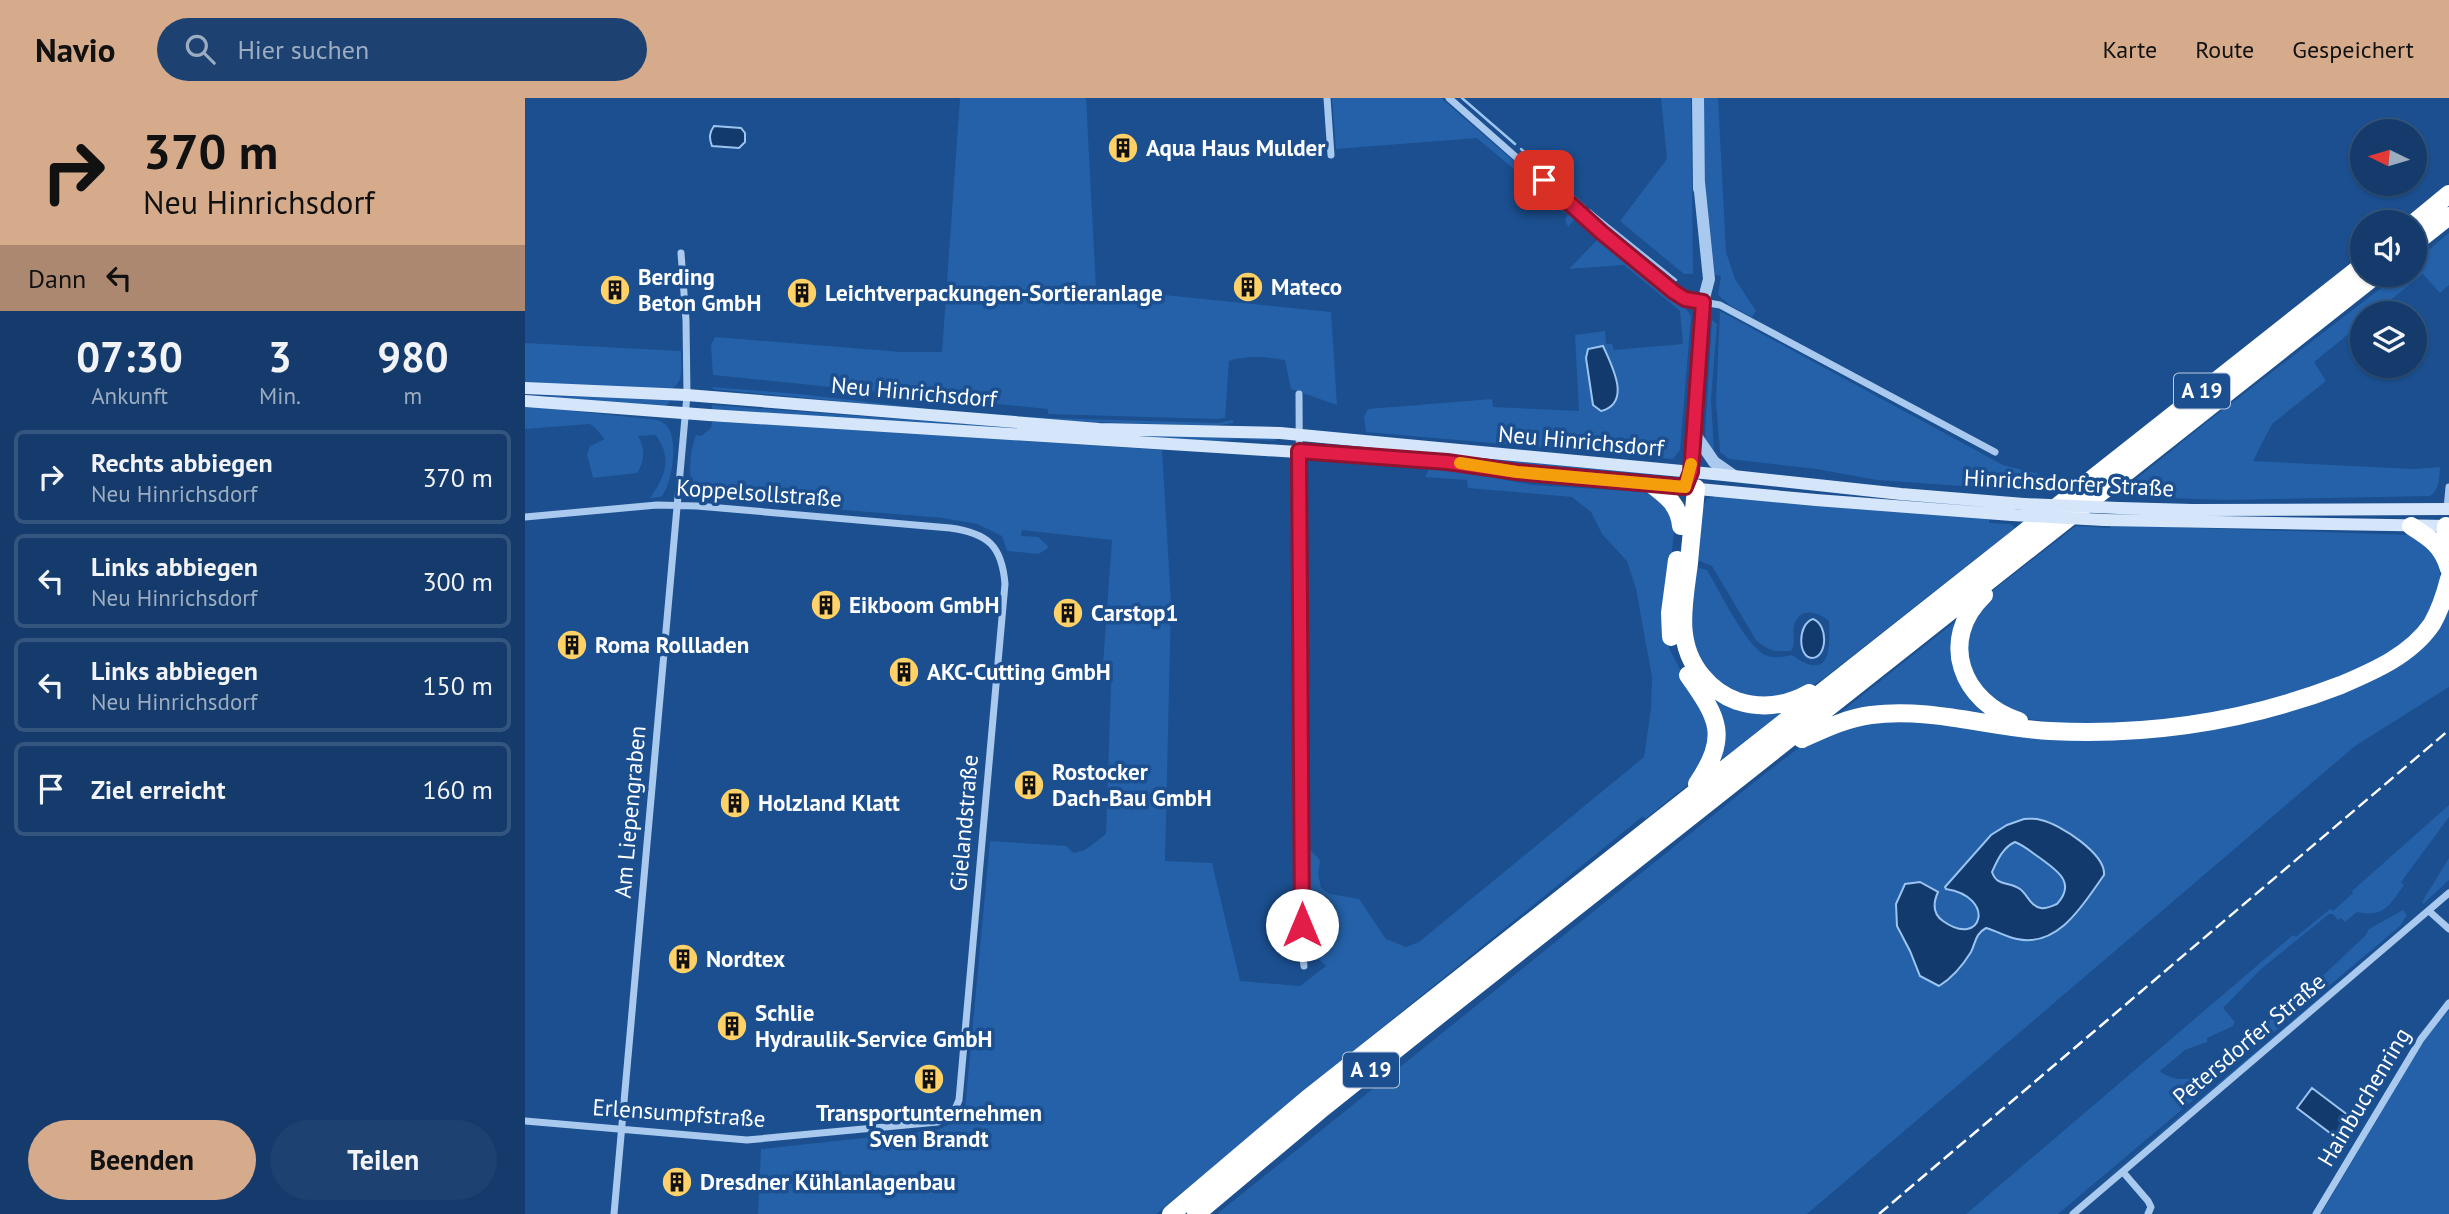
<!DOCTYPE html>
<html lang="de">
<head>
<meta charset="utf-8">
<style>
  :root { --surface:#143b6b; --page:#1d4271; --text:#f1f3f6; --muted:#9dadc1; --line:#33557e; --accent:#d6ab8b }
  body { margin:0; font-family:"PT Sans",sans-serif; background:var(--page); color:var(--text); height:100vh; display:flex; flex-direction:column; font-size:26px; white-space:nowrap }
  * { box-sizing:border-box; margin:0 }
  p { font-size:23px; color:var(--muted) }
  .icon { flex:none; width:38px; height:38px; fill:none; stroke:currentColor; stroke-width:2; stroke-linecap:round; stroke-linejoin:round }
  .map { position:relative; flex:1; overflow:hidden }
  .sheet { display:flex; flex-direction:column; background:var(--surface); width:525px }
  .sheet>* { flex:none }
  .guide { background:#d6ab8b; color:#111; overflow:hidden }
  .needle { width:46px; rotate:275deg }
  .tools { position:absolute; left:1825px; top:21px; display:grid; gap:14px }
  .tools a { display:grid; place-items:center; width:77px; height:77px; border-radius:50%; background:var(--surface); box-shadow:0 2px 5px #0004,0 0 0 2px var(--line); font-size:35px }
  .pin { position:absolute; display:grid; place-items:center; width:60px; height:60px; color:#fff; margin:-30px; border-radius:14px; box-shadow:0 4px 10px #0006 }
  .me { position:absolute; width:77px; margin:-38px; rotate:0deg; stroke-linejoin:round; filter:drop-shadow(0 0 5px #0008) }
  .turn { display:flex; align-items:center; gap:24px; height:147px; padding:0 28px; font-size:32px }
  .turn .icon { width:91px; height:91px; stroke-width:2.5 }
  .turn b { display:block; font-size:49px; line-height:60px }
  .then { display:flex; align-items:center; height:66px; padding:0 28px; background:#0003; gap:14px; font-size:26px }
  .eta { display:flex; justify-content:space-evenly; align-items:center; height:119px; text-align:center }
  .eta b { font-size:42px; font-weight:800; line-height:49px }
  .cta { display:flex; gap:14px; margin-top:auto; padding:14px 28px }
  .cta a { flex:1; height:80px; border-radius:42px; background:var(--accent); color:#111; font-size:28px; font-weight:800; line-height:80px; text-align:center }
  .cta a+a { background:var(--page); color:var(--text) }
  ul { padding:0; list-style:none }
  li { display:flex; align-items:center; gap:21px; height:94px; margin:0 14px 10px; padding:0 14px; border:4px solid var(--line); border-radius:10px }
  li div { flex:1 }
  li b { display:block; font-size:26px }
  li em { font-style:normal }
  header { display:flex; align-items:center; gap:42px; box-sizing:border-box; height:98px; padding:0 35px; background:var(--accent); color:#111 }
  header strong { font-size:33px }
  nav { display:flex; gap:38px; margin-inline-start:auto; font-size:24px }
  .search { width:490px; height:63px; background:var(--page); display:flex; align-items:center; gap:18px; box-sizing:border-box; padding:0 24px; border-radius:38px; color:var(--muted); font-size:26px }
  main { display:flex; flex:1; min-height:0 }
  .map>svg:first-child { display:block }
  .green { fill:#2461a8 }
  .water { fill:#123a6d; stroke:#9cc4f0; stroke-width:2; fill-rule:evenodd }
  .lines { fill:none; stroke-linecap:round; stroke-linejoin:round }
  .stream { stroke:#9cc4f0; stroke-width:2.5 }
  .minor { stroke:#a9c9ee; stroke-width:7 }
  .tertiary { stroke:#a9c9ee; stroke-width:12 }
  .secondary { stroke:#d6e6fa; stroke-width:12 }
  .motorway { stroke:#fff; stroke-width:18 }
  .rail { stroke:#fff; stroke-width:2.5; stroke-dasharray:12 5; stroke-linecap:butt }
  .secondary-bridge { stroke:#d6e6fa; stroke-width:12 }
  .route-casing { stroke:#92132f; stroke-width:18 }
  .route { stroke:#e11d48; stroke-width:12 }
  .slow { stroke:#f59e0b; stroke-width:12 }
  .labels { text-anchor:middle; stroke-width:7; stroke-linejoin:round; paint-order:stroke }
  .shield { fill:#1b4f8f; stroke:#bbcadd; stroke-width:2 }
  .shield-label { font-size:21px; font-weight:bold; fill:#fff }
  .poi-label { font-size:23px; font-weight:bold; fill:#fff; stroke:#1b4f8f; text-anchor:start }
  .street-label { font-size:23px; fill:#fff; stroke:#1b4f8f }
</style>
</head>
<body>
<header>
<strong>Navio</strong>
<div class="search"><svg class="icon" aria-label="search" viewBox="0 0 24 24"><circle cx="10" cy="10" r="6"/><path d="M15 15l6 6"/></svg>Hier suchen</div>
<nav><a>Karte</a><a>Route</a><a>Gespeichert</a></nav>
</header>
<main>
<section class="sheet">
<div class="guide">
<div class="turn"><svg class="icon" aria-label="right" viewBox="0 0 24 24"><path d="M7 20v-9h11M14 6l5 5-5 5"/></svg><div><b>370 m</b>Neu Hinrichsdorf</div></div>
<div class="then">Dann<svg class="icon" aria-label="left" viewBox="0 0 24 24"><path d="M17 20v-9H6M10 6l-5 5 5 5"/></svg></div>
</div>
<div class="eta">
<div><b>07:30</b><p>Ankunft</p></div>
<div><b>3</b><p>Min.</p></div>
<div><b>980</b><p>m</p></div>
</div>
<ul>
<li><svg class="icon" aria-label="right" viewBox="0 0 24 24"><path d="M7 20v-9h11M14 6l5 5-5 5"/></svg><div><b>Rechts abbiegen</b><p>Neu Hinrichsdorf</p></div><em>370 m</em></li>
<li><svg class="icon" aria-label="left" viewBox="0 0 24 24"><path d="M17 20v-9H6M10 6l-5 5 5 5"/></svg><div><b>Links abbiegen</b><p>Neu Hinrichsdorf</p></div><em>300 m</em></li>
<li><svg class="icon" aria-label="left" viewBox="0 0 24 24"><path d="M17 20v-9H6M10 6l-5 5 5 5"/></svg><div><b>Links abbiegen</b><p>Neu Hinrichsdorf</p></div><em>150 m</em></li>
<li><svg class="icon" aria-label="arrive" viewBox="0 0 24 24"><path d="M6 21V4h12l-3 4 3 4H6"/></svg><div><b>Ziel erreicht</b></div><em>160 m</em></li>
</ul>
<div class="cta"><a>Beenden</a><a>Teilen</a></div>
</section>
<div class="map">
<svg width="1924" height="1116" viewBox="0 0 1924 1116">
  <rect width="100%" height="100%" fill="#1b4f8f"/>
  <path class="green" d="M 435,0 L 561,0 L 571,190 L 806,214 L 812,307 L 766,291 L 760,262 C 741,259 723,257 704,263 L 700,320 L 691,321 L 523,316 L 523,311 L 188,277 L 186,247 L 190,239 L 376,254 L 417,254 Z
    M 807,0 L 916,0 L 1052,118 L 1043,129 L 1040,121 L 1043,117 L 952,40 L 811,51 Z
    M 1136,0 L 1166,0 L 1168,176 L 1159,176 L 1095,123 L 1142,61 Z
    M 1178,0 L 1193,0 L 1201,154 L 1210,181 L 1231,213 L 1227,219 L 1206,208 L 1193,197 L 1196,178 L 1190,177 L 1180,84 Z
    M 1924,135 L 1924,187 L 1915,195 L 1898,176 L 1849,215 L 1838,215 L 1837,225 L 1789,264 L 1801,283 L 1747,326 L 1728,363 L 1889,371 L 1915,369 C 1914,381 1915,391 1905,398 L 1699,402 L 1590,398 L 1682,324 L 1873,177 L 1890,177 L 1890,163 Z
    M 1074,140 L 1145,201 L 1160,209 L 1166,218 L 1155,352 L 1148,361 L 841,334 L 839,319 L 843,311 L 967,301 L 968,309 L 1054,313 L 1050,237 L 1080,233 L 1081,246 L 1087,246 L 1089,252 L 1158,246 L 1155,213 L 1099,167 L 1044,171 Z
    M 1195,213 L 1478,367 L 1546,384 L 1532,395 L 1352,382 L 1291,371 L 1204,361 L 1195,354 L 1191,304 Z
    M 1187,222 L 1192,226 L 1186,302 L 1189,354 L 1181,344 L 1180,334 Z
    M 0,245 L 156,253 C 156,267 160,284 146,291 L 0,285 Z
    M 188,289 L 274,296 L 429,314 L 523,320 L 693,325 L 708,322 L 708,325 L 689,328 L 512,322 L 187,291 Z
    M 25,298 L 138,300 L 143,301 L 145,304 L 140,308 L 19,300 Z
    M 187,307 L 576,336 L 751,340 L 750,343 L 713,341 L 693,343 L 575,339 L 187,313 Z
    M 0,308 L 133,322 C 135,323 141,326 142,328 C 154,341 147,388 136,399 L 125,400 C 141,378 147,360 131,337 L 113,338 C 120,350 120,364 112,375 L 68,380 L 62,356 L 65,348 L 80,341 C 74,336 71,328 64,326 L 0,331 Z
    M 200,323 L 637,352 L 646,505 L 640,763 L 687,765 L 715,883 L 775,888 L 801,868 L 783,851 L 784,751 L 795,762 L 793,776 L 796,790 L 805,796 L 834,801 L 861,841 L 881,849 L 894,844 L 1119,659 L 1126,610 L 1127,579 L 1111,491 L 1102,463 L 1077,436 L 1066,414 L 1047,399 L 943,390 L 942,382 L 900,379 L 906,368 L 1008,387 L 1120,394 L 1138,405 L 1150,426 L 1140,517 L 1144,550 L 1188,634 L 1170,681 L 1120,721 L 1118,718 L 817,962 L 631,1116 L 233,1116 L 236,1051 L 412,1032 L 432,1023 L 440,1011 L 465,743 L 541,748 L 549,755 L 560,752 L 581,736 L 586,586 L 578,566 L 587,442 L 497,432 L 496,438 L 513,439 L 524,449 L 514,456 L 482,453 L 477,438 L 452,426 L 418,420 L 172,400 C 162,383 164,355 171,337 L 176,338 L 186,330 L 187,324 Z
    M 789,346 L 1144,376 L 1144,378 L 788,349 Z
    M 1192,398 L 1464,420 L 1464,425 L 1486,426 L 1490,430 L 1299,580 L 1277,595 L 1247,603 L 1215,600 L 1182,579 L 1163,530 L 1170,469 L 1182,472 C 1194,492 1221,548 1240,557 C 1249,561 1257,559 1267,557 C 1305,584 1305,553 1304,523 C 1294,515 1277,508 1270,525 C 1266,534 1272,544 1266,553 C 1250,554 1243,553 1231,542 L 1187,468 L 1172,462 L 1178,408 L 1182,401 Z
    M 1162,401 L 1152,507 L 1170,576 L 1256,615 L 1191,666 L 1195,652 L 1151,542 L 1148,513 Z
    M 1585,427 L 1887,437 L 1904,449 L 1914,467 L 1916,487 L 1906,515 L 1888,539 L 1836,573 L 1707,615 L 1565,629 L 1496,620 L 1453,594 L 1439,547 L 1462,497 L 1551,428 L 1585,430 Z
    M 1924,510 L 1924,589 L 1830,648 L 1282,1116 L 692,1116 L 1242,674 L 1279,646 L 1306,632 L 1368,619 L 1643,637 L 1841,585 Z
    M 1437,518 L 1430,556 L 1485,626 L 1422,616 L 1300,627 Z
    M 1924,707 L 1924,719 L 1876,784 L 1879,787 C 1865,807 1859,820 1832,814 L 1820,824 L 1816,820 L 1813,822 L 1808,816 L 1804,816 L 1736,871 L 1698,910 L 1710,924 L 1708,928 L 1682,940 L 1682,944 L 1660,952 L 1635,973 C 1675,1005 1731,933 1758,909 C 1767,900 1779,895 1788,886 C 1806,871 1822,854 1840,838 L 1844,831 L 1878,812 L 1882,817 L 1875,828 L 1533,1116 L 1441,1116 L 1768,837 L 1771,839 L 1805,811 L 1808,813 L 1828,795 L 1827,793 Z
    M 1924,760 L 1924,782 L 1898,806 L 1897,804 Z
    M 1812,885 L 1814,886 L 1539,1116 Z
    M 1924,912 L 1924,1116 L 1796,1116 L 1897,945 Z"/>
  <path class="water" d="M 189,28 L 216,30 L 220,35 L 220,44 L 214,50 L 187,48 C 184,40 184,35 189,28 Z
    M 1078,248 C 1087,268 1107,305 1076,313 L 1068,307 L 1061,260 L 1063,251 Z
    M 1288,521 C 1304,527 1302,560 1287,560 C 1273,560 1272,526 1288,521 Z
    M 1499,721 C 1505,721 1510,720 1516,722 C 1535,726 1581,756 1579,777 C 1559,805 1534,850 1492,841 C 1481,839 1472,833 1461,830 C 1450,836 1451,844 1446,854 C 1438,867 1427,880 1414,888 L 1395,878 L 1385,853 L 1372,828 L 1371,806 L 1380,786 L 1395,784 L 1413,794 C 1408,805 1408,816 1418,823 C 1457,851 1472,799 1421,791 L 1420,789 L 1466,737 L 1482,727 ZM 1490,744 C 1500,748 1506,754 1515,760 C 1531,772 1552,784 1532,806 C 1527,808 1521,811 1516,810 C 1505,808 1503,797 1495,791 C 1484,783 1472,789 1467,774 C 1472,763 1478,749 1490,744 Z
    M 1787,990 L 1828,1021 L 1813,1041 L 1772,1010 Z"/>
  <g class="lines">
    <path class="stream" d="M 937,0 L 990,46
      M 996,51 L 1059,108
      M 1064,112 L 1151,182"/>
    <path class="minor" d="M 802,0 L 806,57
      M 924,0 L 1076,134 L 1148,195 L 1160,201 L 1195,207 L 1470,354
      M 774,296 L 777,853 L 779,868
      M 1922,411 L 1924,389
      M 0,419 L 132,407 L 172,408 L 425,430 C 463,435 477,448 480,486 L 434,1002 L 428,1016 L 413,1024 L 222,1042 L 0,1023
      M 1904,813 L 1924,831
      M 1598,1074 L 1623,1103 L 1626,1109 L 1623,1116
      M 89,1116 L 162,297 L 161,222 L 156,155
      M 1548,1116 L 1924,795
      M 1791,1116 L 1896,941 L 1924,905"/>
    <path class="tertiary" d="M 1173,0 L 1174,91
      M 1169,335 L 1189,364 L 1209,378
      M 1166,374 L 1178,204 L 1184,181 L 1174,84"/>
    <path class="secondary" d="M 0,290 L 162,297 L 574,331 L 755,335 L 1199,377 L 1376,396 L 1499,406
      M 0,303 L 184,317 L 898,362 L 992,374 L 1291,402 L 1487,417
      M 1594,410 L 1667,412 L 1924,411
      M 1579,422 L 1924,428"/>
    <path class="motorway" d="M 1890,124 L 1924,96
      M 1890,145 L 1924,118
      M 1126,386 C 1142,398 1154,407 1156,428
      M 1171,390 C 1169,415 1166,440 1164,465 C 1159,505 1149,545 1177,578 C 1186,589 1198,598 1212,603 C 1237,611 1261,608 1284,595
      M 1886,428 C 1905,440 1918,448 1924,471
      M 1919,456 L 1921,428
      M 1459,497 C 1412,542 1437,605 1494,623
      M 1146,539 L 1145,515 L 1152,462
      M 1163,577 C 1194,621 1204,638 1172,686
      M 1277,641 C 1299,631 1322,620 1346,617 C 1406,609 1466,630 1525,633 C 1625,638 1723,623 1816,587 C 1849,573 1886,557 1907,526 C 1915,512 1920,497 1924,481
      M 646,1116 L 782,1001 L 1838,167
      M 671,1116 L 794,1013 L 918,914 L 1851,177"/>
    <path class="rail" d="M 1354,1116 L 1924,632"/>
    <path class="secondary-bridge" d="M 1499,406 L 1594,410
      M 1487,417 L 1579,422"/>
  </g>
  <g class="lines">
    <g class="route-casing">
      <path id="route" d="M 777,827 L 774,353 L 922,364 L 992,374 L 1160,389 L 1166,374 L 1178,204 L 1160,201 L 1149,194 L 1076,134 L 1019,82"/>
    </g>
    <use href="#route" class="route"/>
    <path class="slow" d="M 935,365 L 992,374 L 1160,389 L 1166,366"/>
  </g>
  <defs>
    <g id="building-disc" transform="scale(1.575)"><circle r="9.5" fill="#ffd166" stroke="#1b4f8f"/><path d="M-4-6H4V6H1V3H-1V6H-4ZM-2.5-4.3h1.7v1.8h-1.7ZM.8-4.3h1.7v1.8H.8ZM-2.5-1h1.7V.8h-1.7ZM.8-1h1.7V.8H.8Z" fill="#111"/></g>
  </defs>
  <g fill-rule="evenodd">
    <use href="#building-disc" x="598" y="50"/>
    <use href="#building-disc" x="723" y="189"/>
    <use href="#building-disc" x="90" y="192"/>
    <use href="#building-disc" x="277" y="195"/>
    <use href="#building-disc" x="301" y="507"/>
    <use href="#building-disc" x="543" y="515"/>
    <use href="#building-disc" x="47" y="547"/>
    <use href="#building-disc" x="379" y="574"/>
    <use href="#building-disc" x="504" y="687"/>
    <use href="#building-disc" x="210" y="705"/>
    <use href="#building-disc" x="158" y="861"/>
    <use href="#building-disc" x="207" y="928"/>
    <use href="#building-disc" x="404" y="981"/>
    <use href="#building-disc" x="152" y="1084"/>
  </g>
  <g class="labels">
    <g class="shield">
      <rect x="1649" y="275.5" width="56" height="35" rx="5"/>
      <rect x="818" y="954.5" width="56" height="35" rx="5"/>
    </g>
    <g class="shield-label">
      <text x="1677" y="300">A 19</text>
      <text x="846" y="979">A 19</text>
    </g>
    <g class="poi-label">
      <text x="621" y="58">Aqua Haus Mulder</text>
      <text x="113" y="187">Berding<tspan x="113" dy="26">Beton GmbH</tspan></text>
      <text x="746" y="197">Mateco</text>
      <text x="300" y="203">Leichtverpackungen-Sortieranlage</text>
      <text x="324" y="515">Eikboom GmbH</text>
      <text x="566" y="523">Carstop1</text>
      <text x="70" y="555">Roma Rollladen</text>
      <text x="402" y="582">AKC-Cutting GmbH</text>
      <text x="527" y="682">Rostocker<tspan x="527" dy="26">Dach-Bau GmbH</tspan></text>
      <text x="233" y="713">Holzland Klatt</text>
      <text x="181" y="869">Nordtex</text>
      <text x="230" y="923">Schlie<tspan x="230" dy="26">Hydraulik-Service GmbH</tspan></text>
      <text x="404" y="1023" text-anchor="middle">Transportunternehmen<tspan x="404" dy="26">Sven Brandt</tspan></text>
      <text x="175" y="1092">Dresdner Kühlanlagenbau</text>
    </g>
    <g class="street-label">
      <text transform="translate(389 294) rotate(5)" y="8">Neu Hinrichsdorf</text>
      <text transform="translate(1056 343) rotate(5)" y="8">Neu Hinrichsdorf</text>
      <text transform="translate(1544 385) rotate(3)" y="8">Hinrichsdorfer Straße</text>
      <text transform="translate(234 395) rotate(4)" y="8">Koppelsollstraße</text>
      <text transform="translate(105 714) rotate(-85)" y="8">Am Liepengraben</text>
      <text transform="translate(439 725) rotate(-85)" y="8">Gielandstraße</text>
      <text transform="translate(1724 941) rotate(-40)" y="8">Petersdorfer Straße</text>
      <text transform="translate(1839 999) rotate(-59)" y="8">Hainbuchenring</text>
      <text transform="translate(154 1015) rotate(4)" y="8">Erlensumpfstraße</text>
    </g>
  </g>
</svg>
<div class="tools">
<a><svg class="needle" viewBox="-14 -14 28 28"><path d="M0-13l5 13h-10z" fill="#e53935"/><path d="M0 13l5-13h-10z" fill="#9dadc1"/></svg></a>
<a><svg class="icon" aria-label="sound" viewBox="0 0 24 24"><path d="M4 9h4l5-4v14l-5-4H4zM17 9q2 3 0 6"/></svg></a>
<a><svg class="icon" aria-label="layers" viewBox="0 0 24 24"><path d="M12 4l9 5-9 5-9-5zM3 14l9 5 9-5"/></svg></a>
</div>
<div class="pin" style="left:1019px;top:82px;background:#d93025"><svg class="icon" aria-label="arrive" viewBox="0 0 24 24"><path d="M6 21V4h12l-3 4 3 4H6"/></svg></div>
<svg class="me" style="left:777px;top:827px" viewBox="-20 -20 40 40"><circle r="19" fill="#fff"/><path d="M0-13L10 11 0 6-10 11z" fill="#e11d48"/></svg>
</div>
</main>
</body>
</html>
